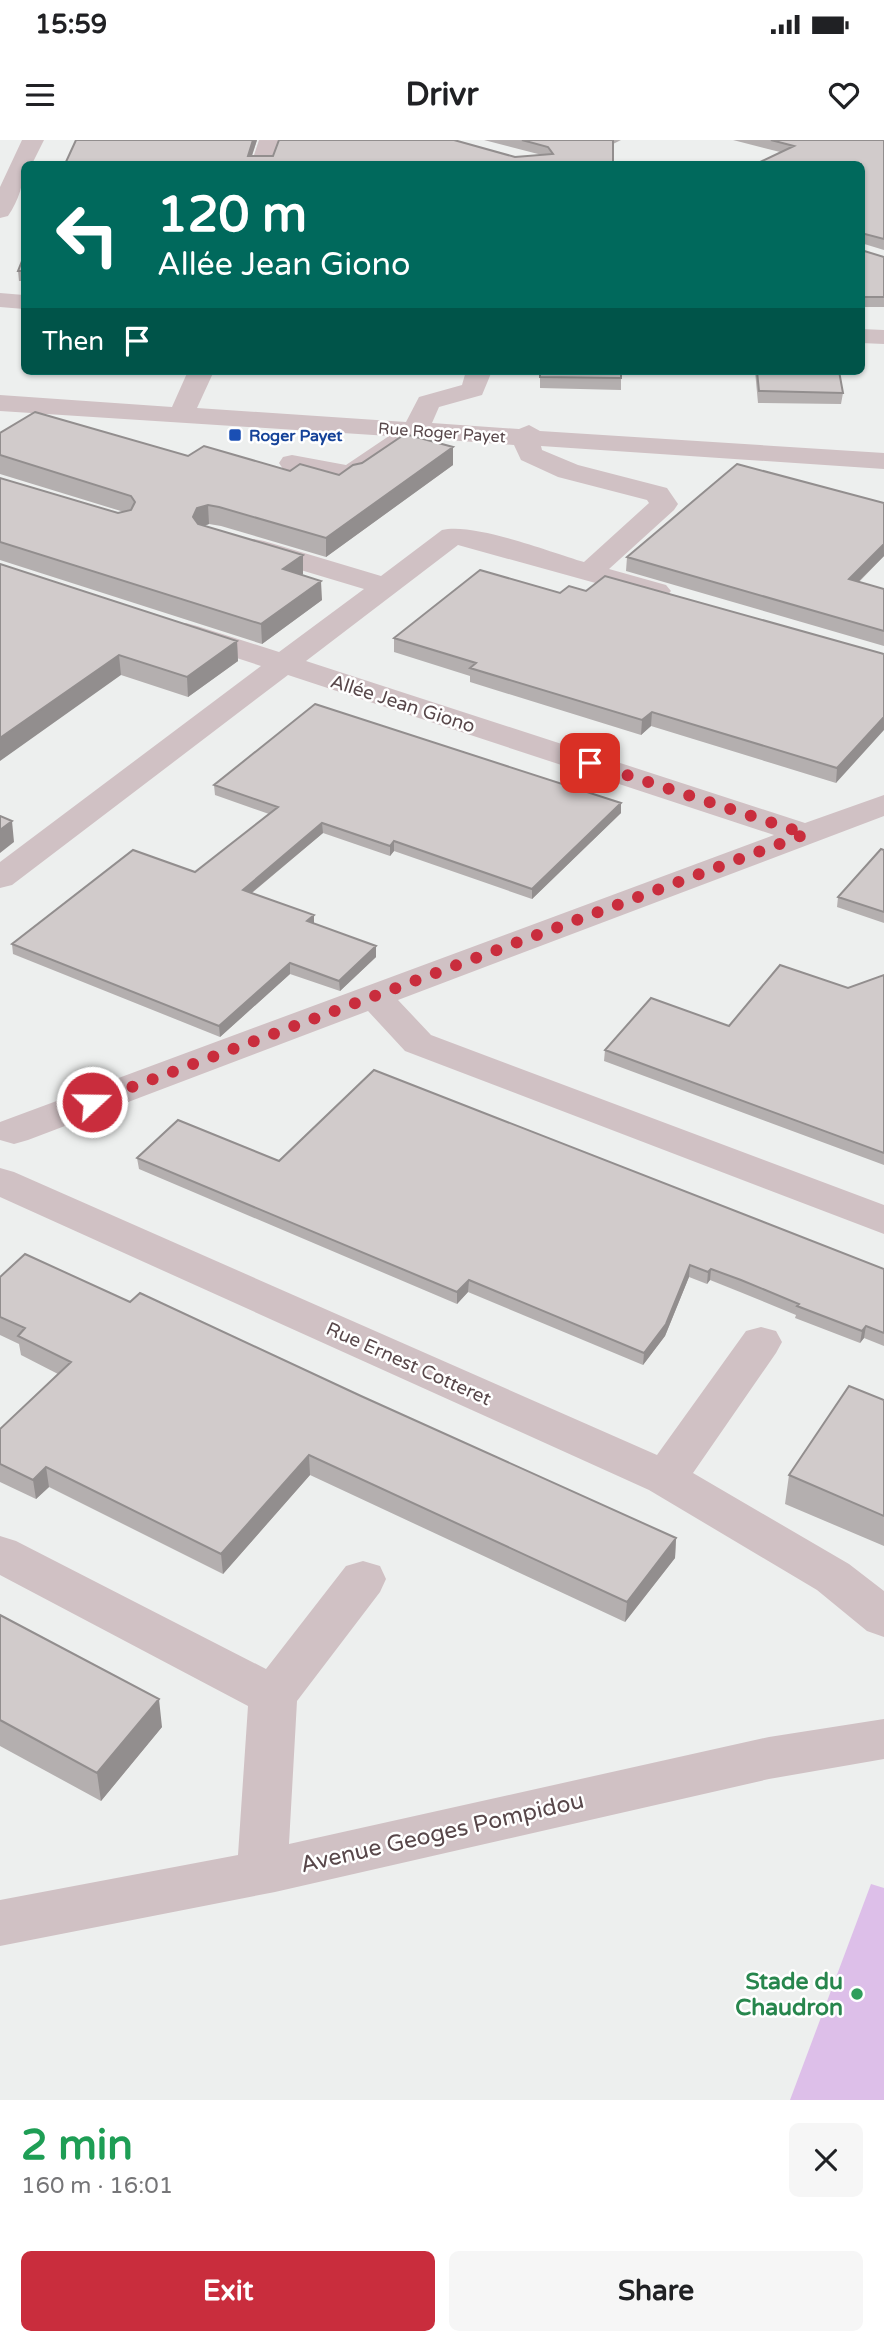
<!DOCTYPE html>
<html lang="en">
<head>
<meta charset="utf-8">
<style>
  :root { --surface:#fff; --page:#f6f6f6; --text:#202124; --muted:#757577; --accent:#c92d3d }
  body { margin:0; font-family:"Varela Round",sans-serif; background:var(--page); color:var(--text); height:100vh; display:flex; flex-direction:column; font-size:26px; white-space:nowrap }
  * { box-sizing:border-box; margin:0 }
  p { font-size:23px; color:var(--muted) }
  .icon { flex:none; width:38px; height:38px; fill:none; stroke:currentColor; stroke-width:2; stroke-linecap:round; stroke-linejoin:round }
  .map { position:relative; height:1960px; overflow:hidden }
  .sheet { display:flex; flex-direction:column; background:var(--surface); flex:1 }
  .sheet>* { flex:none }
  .banner { position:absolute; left:21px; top:21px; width:844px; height:214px; border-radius:10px; box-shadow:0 2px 5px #0004; background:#00695c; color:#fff; overflow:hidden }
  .pin { position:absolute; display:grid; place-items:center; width:60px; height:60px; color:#fff; margin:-30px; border-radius:14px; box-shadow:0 4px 10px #0006 }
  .me { position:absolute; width:77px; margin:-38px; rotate:69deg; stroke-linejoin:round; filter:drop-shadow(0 0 5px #0008) }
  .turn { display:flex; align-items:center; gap:24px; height:147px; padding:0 21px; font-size:32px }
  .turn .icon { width:91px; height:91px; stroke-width:2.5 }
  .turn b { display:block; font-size:49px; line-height:60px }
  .then { display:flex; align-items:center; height:66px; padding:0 21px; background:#0003; gap:14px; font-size:26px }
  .round { display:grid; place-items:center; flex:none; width:74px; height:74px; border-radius:10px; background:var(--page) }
  .headline { display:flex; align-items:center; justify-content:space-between; height:119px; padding:0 21px }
  h1 { font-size:42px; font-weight:700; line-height:52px; color:#1e9e55 }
  .action { display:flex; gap:14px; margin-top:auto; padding:14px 21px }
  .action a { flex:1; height:80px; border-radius:10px; background:var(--accent); color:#fff; font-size:28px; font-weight:700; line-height:80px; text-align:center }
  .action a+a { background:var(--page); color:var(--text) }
  .status { display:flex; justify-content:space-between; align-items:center; height:49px; padding:0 35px; background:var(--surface); direction:ltr }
  .status svg { height:19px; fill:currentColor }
  header { display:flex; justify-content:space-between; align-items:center; height:91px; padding:0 21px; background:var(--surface); font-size:32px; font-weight:700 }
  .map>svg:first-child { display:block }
  .green { fill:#ddbfe9 }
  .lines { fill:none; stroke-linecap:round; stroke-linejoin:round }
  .minor { fill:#d0c1c4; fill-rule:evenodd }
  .wall { fill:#b4afaf }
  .shaded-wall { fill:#928e8e }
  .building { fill:#d1cbcb; stroke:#928e8e; stroke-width:2 }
  .route { stroke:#c92d3d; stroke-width:12; stroke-dasharray:0 21.6 }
  .transit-dot { fill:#1a4fb4; stroke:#fff; stroke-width:2.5 }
  .leisure-dot { fill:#2e9e5b; stroke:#fff; stroke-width:2.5 }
  .labels { text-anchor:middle; stroke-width:5; stroke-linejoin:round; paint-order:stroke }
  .far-street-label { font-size:16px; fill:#58474a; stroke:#fff }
  .far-transit-label { font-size:16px; font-weight:bold; fill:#164399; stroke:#fff; text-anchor:start }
  .street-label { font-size:19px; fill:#58474a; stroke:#fff }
  .near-street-label { font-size:23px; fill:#58474a; stroke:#fff }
  .near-leisure-label { font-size:23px; font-weight:bold; fill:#27864d; stroke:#fff; text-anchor:end }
</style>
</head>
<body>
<div class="status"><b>15:59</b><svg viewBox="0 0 49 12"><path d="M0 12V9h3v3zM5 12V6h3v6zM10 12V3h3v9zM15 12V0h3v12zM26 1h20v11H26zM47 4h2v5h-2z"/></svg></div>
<header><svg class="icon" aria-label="menu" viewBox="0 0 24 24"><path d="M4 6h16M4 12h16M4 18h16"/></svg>Drivr<svg class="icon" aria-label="heart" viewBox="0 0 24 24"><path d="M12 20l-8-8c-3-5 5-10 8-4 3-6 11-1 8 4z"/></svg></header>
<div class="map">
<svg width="884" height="1960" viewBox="0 0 884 1960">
  <rect width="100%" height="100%" fill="#edefee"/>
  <path class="green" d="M 871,1744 L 884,1748 L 884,1960 L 790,1960 Z"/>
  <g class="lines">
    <path class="minor" d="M 22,0 L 44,0 L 32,24 L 24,24 C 24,43 19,60 8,76 L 0,78 L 0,47 Z
      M 259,0 L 281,0 L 272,24 L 251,24 Z
      M 0,153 L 24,155 L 24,169 L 0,167 Z
      M 861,189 L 884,190 L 884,204 L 861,203 Z
      M 188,231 L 214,231 L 197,268 L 406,282 L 419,257 L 462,245 L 466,231 L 492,231 L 482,255 L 439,267 L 432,283 L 519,289 L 529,285 L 540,291 L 884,313 L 884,329 L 541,306 L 542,310 L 578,325 L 667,348 L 678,364 L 674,370 L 609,429 L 666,445 L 671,451 L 666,457 L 656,460 L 646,457 L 458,405 L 306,521 L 805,683 L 884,655 L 884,676 L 398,860 L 431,895 L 884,1065 L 884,1094 L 405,911 L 368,871 L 28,1000 L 14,1004 L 0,1000 L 0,982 L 774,695 L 288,535 L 12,745 L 0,748 L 0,722 L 261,526 L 175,498 L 171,492 L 175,486 L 186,483 L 197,486 L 279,512 L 364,449 L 244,413 L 240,407 L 244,401 L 254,399 L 264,401 L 381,436 L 442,390 C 473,382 550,412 584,422 L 649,363 L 647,360 L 558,337 L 521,320 L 514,305 L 421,298 L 361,340 L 351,342 L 283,329 L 279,323 L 283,317 L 292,315 L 346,325 L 389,296 L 0,271 L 0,255 L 172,267 Z
      M 0,1028 L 14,1032 L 657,1315 L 746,1191 L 761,1187 L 776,1191 L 782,1202 L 776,1213 L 693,1333 L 849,1424 L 884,1451 L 884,1497 L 867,1491 L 817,1450 L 649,1350 L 0,1057 Z
      M 0,1396 L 16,1401 L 266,1529 L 346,1426 L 363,1421 L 380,1426 L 386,1439 L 380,1452 L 297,1561 L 289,1704 L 769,1597 L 884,1579 L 884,1619 L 769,1639 L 275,1752 L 0,1806 L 0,1760 L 238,1715 L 248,1566 L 0,1435 Z"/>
  </g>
  <path class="wall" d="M 257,0 L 252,16 L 515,17 L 542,15 L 484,0 L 621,0 L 613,4 L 613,24 L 65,24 Z
    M 733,0 L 884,0 L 884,110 L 861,103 L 861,24 L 780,12 Z
    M 861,110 L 884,117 L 884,167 L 861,167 Z
    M 24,116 L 24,141 L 19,141 L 18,131 Z
    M 283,231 L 364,231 L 364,233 L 283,232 Z
    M 540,231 L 621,238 L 621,250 L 540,248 Z
    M 755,231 L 839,231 L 843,253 L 841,264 L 758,263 Z
    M 0,293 L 188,316 L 290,331 L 339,335 L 453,325 L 326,417 L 221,386 L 209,384 L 204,386 L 303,434 L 302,435 L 322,460 L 262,504 L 0,420 L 0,338 L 118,373 L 124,372 L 0,334 Z
    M 884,363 L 884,416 L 859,442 L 884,449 L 884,506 L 626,431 L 627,417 Z
    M 0,424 L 237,501 L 238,521 L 188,557 L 121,535 Z
    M 586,451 L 884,514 L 836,643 L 651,586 L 641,595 L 470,542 L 470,536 L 394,512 L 394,498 L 560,453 Z
    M 214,645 L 621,673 L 532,759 L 394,711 L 390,716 L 323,693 L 252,753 L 314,783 L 376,817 L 340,851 L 290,834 L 220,897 L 13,814 L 12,804 L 195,732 L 269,674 L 215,655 Z
    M 884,710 L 884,783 L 837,767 L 838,757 Z
    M 884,835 L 884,1025 L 604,921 L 605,910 L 729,886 L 848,848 Z
    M 137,1018 L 279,1021 L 884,1129 L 884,1206 L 864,1198 L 860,1203 L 795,1178 L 796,1175 L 740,1152 L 710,1140 L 707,1144 L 689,1137 L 665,1196 L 643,1225 L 468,1152 L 457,1164 L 139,1029 Z
    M 0,1137 L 130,1162 L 361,1256 L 676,1398 L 675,1418 L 625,1482 L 310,1335 L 223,1434 L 49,1347 L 36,1359 L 0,1342 L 0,1289 L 58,1234 L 21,1215 L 19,1204 L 0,1195 Z
    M 884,1260 L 884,1406 L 785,1364 L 789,1335 Z
    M 0,1475 L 162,1587 L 101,1661 L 0,1606 Z"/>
  <path class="shaded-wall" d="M 253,0 L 257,0 L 249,24 L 248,16 Z
    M 453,307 L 453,325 L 326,417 L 326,398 Z
    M 208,365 L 209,384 L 198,388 L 193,377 L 197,368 Z
    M 884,404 L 884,416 L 847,453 L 849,439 Z
    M 303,415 L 303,434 L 284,448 L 283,429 Z
    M 321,441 L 322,460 L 262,504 L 261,484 Z
    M 237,501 L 238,521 L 188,557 L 187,537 Z
    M 119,515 L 121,535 L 0,621 L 0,598 Z
    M 652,572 L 651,586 L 641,595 L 642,580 Z
    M 884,577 L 884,590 L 836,643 L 837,628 Z
    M 621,663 L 621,673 L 532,759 L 532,749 Z
    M 12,681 L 14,702 L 0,713 L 0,690 Z
    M 322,683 L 323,693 L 243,760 L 243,750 Z
    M 394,701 L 394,711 L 390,716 L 390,706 Z
    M 314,775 L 314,785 L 307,781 Z
    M 376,806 L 376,817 L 340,851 L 339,841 Z
    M 290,823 L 290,834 L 220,897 L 219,886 Z
    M 690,1125 L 689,1137 L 665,1196 L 643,1225 L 644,1213 Z
    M 711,1129 L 710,1140 L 707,1144 L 708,1132 Z
    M 469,1140 L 468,1152 L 457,1164 L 457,1152 Z
    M 866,1186 L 864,1198 L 860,1203 L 862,1191 Z
    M 309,1315 L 310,1335 L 223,1434 L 221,1414 Z
    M 46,1327 L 49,1347 L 36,1359 L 33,1340 Z
    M 676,1398 L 675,1418 L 625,1482 L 627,1462 Z
    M 159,1559 L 162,1587 L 101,1661 L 97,1633 Z"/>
  <path class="building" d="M 76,0 L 253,0 L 248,16 L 273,16 L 279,0 L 454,0 L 515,17 L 553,14 L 548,7 L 522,0 L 613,0 L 613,24 L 65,24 Z
    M 771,0 L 884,0 L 884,99 L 861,93 L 861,24 L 756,24 L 794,6 Z
    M 861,110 L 884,117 L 884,157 L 861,157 Z
    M 24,116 L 24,131 L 18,131 Z
    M 540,231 L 621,231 L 621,238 L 540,237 Z
    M 757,231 L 839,231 L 843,253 L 759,251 Z
    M 35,272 L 188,316 L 204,306 L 290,331 L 300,324 L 339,335 L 353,325 L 362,323 L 405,294 L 453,307 L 326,398 L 219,367 L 208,365 L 197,368 L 193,377 L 198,384 L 303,415 L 283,429 L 321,441 L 261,484 L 0,402 L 0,338 L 118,373 L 131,370 L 135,362 L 131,356 L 0,315 L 0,293 Z
    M 737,324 L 884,363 L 884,404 L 849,439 L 884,449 L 884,491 L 627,417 Z
    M 0,424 L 237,501 L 187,537 L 119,515 L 0,598 Z
    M 480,430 L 560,453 L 569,446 L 586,451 L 605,436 L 884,514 L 884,577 L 837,628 L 652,572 L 642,580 L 470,528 L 476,523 L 394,498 Z
    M 315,564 L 621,663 L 532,749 L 394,701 L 390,706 L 322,683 L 243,750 L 314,775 L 307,781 L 376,806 L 339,841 L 290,823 L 219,886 L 12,804 L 133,710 L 195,732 L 278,667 L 214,645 Z
    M 0,676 L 12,681 L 0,690 Z
    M 881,709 L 884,710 L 884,772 L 838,757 Z
    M 780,825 L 848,848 L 884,835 L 884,1013 L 605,910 L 651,858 L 729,886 Z
    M 374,930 L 884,1129 L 884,1193 L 866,1186 L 862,1191 L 797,1166 L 799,1164 L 741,1140 L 711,1129 L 708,1132 L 690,1125 L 666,1184 L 644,1213 L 469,1140 L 457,1152 L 137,1018 L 178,980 L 279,1021 Z
    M 25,1114 L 130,1162 L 140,1153 L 361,1256 L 676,1398 L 627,1462 L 309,1315 L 221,1414 L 46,1327 L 33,1340 L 0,1324 L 0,1289 L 71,1222 L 18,1196 L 25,1188 L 0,1177 L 0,1137 Z
    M 849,1246 L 884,1260 L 884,1376 L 789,1335 Z
    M 0,1475 L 159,1559 L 97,1633 L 0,1580 Z"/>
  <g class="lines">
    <path class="route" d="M 92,962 L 806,694 L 590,623"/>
  </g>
  <rect class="transit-dot" x="228" y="288" width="14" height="14" rx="3.5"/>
  <circle class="leisure-dot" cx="857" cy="1854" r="7"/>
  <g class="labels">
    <g class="far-street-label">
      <text transform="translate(442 292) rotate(4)" y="6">Rue Roger Payet</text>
    </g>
    <g class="far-transit-label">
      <text x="249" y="301">Roger Payet</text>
    </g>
    <g class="street-label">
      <text transform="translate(403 563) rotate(18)" y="7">Allée Jean Giono</text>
      <text transform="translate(409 1223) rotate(24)" y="7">Rue Ernest Cotteret</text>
    </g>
    <g class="near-street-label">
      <text transform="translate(442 1692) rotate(-13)" y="8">Avenue Geoges Pompidou</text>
    </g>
    <g class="near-leisure-label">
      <text x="843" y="1849">Stade du<tspan x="843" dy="26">Chaudron</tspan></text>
    </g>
  </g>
</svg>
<div class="pin" style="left:590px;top:623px;background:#d93025"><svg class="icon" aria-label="arrive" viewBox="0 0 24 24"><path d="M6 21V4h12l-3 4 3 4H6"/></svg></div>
<svg class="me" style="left:92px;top:962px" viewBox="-20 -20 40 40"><circle r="17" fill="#c92d3d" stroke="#fff" stroke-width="3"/><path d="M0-11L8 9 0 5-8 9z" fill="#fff"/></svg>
<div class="banner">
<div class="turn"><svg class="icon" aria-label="left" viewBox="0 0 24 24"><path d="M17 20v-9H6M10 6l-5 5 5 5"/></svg><div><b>120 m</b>Allée Jean Giono</div></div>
<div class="then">Then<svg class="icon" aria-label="arrive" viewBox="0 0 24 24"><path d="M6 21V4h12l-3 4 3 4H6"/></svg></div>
</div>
</div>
<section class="sheet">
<div class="headline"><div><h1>2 min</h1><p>160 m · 16:01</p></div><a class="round"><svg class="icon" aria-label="close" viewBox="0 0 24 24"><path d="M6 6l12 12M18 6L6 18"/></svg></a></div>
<div class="action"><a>Exit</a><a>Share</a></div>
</section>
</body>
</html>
